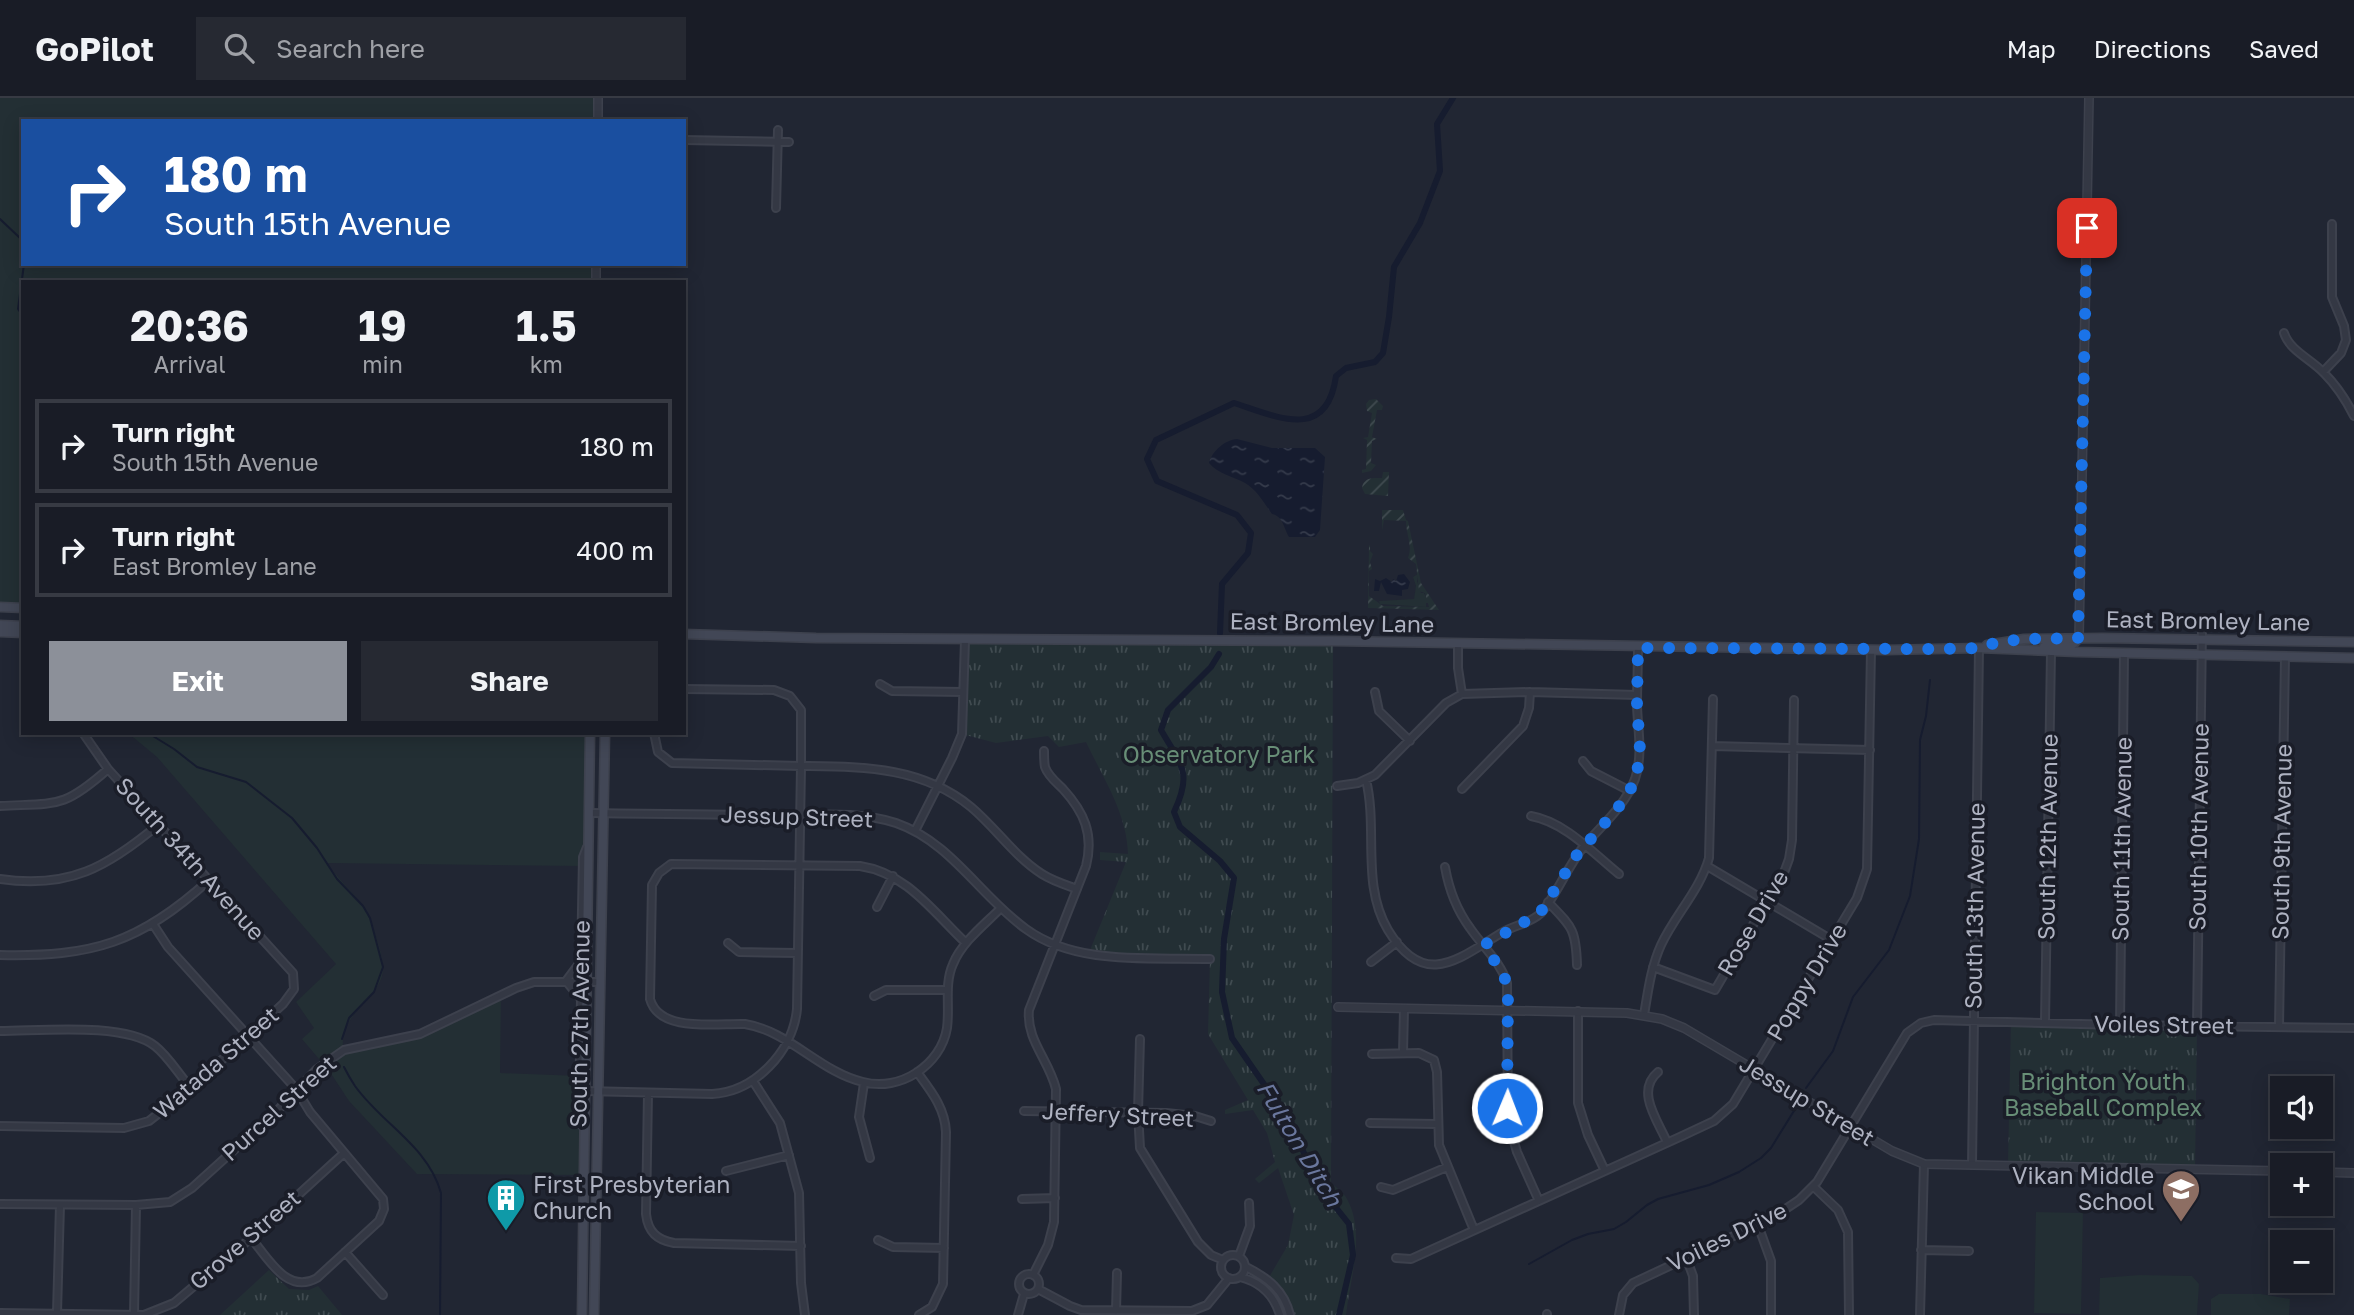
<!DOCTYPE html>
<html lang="en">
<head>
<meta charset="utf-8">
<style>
  :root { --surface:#191c26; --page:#262932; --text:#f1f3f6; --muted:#9fa1a7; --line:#373a43; --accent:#8c9099 }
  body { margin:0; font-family:"Golos Text",sans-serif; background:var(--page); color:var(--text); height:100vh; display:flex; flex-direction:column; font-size:26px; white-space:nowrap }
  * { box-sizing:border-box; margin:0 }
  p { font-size:23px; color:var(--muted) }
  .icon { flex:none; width:38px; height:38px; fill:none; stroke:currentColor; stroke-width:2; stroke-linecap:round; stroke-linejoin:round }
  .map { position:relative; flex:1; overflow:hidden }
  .drawer { position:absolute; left:21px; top:182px; width:665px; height:455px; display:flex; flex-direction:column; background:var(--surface); border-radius:0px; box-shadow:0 4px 18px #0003,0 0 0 2px var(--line) }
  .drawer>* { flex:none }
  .top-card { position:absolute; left:21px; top:21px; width:665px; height:147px; border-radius:0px; box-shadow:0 4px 18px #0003,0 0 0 2px var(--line); background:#1a4fa0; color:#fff; overflow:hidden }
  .controls { position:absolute; left:2270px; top:978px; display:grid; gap:14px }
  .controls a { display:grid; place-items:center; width:63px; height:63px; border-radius:0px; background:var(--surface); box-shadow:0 4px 18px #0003,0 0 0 2px var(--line); font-size:35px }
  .pin { position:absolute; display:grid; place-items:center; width:60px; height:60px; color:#fff; margin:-30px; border-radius:14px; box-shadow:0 4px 10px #0006 }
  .me { position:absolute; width:77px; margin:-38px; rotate:1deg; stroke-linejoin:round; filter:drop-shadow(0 0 5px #0008) }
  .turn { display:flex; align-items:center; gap:24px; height:147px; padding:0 28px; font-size:32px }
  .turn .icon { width:91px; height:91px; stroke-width:2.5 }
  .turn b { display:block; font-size:49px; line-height:60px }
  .eta { display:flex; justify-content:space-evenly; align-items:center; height:119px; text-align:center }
  .eta b { font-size:42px; font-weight:700; line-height:49px }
  .primary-button { display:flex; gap:14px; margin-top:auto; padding:14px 28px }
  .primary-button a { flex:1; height:80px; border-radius:0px; background:var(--accent); color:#fff; font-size:28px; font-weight:700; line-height:80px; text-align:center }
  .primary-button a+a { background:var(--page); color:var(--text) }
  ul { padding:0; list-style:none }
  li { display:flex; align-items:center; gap:21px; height:94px; margin:0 14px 10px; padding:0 14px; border:4px solid var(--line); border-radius:0px }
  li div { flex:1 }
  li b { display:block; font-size:26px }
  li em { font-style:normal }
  header { display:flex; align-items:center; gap:42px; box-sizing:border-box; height:98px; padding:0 35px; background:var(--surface); border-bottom:2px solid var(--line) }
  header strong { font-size:33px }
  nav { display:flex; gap:38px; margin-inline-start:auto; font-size:24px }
  .search { width:490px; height:63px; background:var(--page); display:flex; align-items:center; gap:18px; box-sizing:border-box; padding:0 24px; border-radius:0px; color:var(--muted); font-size:26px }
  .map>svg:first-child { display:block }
  .grass { fill:#232f34 }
  .park { fill:url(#park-tufts) }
  .garden { fill:url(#garden-furrows) }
  .water { fill:url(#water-ripples) }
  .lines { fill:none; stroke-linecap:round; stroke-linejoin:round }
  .stream { stroke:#161c2f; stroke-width:2 }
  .canal { stroke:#161c2f; stroke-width:6 }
  .minor-casing { stroke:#3d414d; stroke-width:10 }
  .tertiary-casing { stroke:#3d414d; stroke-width:10 }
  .secondary-casing { stroke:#3d414d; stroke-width:11 }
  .minor { stroke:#343844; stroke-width:6 }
  .tertiary { stroke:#343844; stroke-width:7 }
  .secondary { stroke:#424756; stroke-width:8 }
  .route { stroke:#1a73e8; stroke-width:12; stroke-dasharray:0 21.6 }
  .labels { text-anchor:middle; stroke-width:7; stroke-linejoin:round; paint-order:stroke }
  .street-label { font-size:23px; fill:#aeb2c1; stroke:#1a1d28 }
  .park-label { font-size:23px; fill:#688e77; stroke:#1a1d28 }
  .poi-label { font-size:23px; fill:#aeb2c1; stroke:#1a1d28; text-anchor:end }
  .water-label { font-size:24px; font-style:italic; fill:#6a779d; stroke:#1a1d28 }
</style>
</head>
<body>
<header>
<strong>GoPilot</strong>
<div class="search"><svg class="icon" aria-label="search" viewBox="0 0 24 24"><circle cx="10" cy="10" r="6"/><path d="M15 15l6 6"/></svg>Search here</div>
<nav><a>Map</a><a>Directions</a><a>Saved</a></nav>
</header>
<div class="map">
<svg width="2354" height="1217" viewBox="0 0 2354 1217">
  <defs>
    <pattern id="park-tufts" width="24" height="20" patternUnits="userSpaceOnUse" patternTransform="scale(1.75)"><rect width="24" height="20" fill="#232f34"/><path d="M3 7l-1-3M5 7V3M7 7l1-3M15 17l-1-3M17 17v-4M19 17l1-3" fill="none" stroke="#404b50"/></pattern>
    <pattern id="garden-furrows" width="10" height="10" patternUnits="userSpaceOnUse" patternTransform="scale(1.75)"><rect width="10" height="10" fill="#232f34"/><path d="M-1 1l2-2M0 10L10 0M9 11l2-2" fill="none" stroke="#404b50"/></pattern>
    <pattern id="water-ripples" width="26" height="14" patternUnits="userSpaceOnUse" patternTransform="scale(1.75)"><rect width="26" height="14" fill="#161c2f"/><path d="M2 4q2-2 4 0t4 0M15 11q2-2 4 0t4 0" fill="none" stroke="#353b4b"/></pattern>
  </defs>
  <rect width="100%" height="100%" fill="#212633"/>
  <path class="grass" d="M 0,0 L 599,0 L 598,23 L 23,23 L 23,166 L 595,166 L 595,184 L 23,184 L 23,510 L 0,509 Z
    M 1418,476 L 1417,483 L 1421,495 L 1424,495 L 1429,505 L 1426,505 L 1426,509 L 1380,506 L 1379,503 L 1414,501 L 1416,488 L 1413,479 Z
    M 128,635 L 590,635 L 589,744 L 582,768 L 327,765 C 338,781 351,792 362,807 C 371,818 382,854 383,868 C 384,881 375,893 367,902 C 352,917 341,930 343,953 L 414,937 L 501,897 L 500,975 L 580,978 L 584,1077 L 417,1076 L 349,1003 L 330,974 L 302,941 L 314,930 L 296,904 L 336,866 L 157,659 Z
    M 2036,1114 L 2083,1115 L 2081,1216 L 2034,1215 Z
    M 2140,1177 L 2192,1178 L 2199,1186 L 2197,1217 L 2099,1217 L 2100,1180 Z
    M 2219,1196 L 2261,1196 L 2290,1201 L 2289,1217 L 2211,1217 L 2211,1201 Z"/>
  <path class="park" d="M 965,542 L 1333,543 L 1331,1085 C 1337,1090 1344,1095 1347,1101 C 1366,1136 1350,1180 1346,1217 L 1290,1217 L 1287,1205 L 1268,1181 L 1288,1147 L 1294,1117 L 1278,1070 L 1259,1085 L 1255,1081 L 1275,1064 L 1267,1035 L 1253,1012 L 1225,1016 L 1225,1012 L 1248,1002 L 1208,936 L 1210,861 L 1088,857 L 1126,764 L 1100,762 L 1100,754 L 1128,756 C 1127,715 1103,680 1086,644 L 1059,649 L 1048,638 L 996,645 L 962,636 Z
    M 2011,923 L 2197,928 L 2195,1071 L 2008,1067 Z
    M 269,1172 L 289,1191 L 309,1192 L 318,1188 L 342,1217 L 220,1217 Z"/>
  <path class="garden" d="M 1376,301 L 1383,308 L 1382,312 L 1377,312 L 1372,339 L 1377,341 L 1372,343 L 1371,365 L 1376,367 L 1371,373 L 1362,375 L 1362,372 L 1366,371 L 1367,342 L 1363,340 L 1368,339 L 1372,315 L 1367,313 L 1366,306 L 1369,302 Z
    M 1383,374 L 1389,374 L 1388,398 L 1365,396 L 1362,390 C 1363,379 1373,380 1382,380 Z
    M 1382,412 L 1403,412 L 1406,422 L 1408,423 L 1421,485 L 1439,512 L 1368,510 L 1369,448 L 1370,447 L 1370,453 L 1373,456 L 1370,464 L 1372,471 L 1369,473 L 1369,498 L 1383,508 L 1429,509 L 1425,495 L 1419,493 L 1416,466 L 1408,460 C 1413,447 1406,437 1406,423 L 1384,422 L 1382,432 Z"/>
  <path class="water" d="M 1237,341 L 1272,350 L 1315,350 L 1325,359 L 1320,432 L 1315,439 L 1289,439 C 1284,431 1283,418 1272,416 C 1264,405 1257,392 1245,385 C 1232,378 1218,376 1209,365 C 1212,353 1225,342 1237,341 Z
    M 1404,476 L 1410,484 L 1408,491 L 1402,492 L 1402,498 L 1387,496 L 1381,484 L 1379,493 L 1374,493 L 1375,481 L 1380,483 L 1386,480 L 1392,484 L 1393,481 L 1396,483 L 1398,477 Z"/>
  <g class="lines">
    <path class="stream" d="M 0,121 L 20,140 L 23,151
      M 23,218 L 18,211 L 24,166
      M 148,635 L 174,651 L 197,669 L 246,684 L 292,720 L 317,750 L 337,781 L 363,808 L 370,820 L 383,869 L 374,894 L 349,920 L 342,941
      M 344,969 C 347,975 351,982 355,988 C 382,1026 428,1048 441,1095 L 440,1217
      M 1806,990 L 1833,953 L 1853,899 L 1889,852 L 1910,798 L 1919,741 L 1920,642 L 1926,618 L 1930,582
      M 1529,1166 L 1572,1142 L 1588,1136 L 1614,1131 L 1626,1124 L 1647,1107 L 1658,1101 L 1709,1087 L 1739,1074 L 1761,1060 L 1771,1050 L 1797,1008"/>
    <path class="canal" d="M 1220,535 L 1222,486 L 1248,455 L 1251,435 L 1237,417 L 1157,383 L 1147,361 L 1156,342 L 1234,305 C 1277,319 1327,344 1336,278 L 1346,270 L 1375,264 L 1383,255 L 1389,219 L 1394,169 L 1420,125 L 1440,73 L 1437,26 L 1453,0
      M 1219,556 L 1211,569 L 1168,612 L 1161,632 C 1181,667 1193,674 1174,714 L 1180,729 L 1220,763 L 1234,780 L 1224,841 L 1222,894 L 1232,940 L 1286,1018 L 1322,1092 L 1349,1126 L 1353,1157 L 1339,1217"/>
    <g class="minor-casing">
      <path id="minor" d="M 684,42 L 789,44
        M 776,110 L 778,32
        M 2284,235 C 2290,253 2311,261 2324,275 C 2336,287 2346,302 2354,318
        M 2323,274 L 2341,255 L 2346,242 L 2344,228 L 2332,199 L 2332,126
        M 1458,546 L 1458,570 L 1462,596
        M 880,586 L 892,593 L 963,594
        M 1375,594 L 1379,613 L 1410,643
        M 654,635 L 658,654 L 672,665 L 801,668 L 801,612 L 790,598 L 774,592 L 684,591
        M 1712,648 L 1870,652
        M 1583,663 L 1591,673 L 1630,693
        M 1366,682 C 1378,731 1361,787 1388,832 C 1425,893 1459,860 1503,834 C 1515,827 1531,825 1541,815 C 1558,795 1567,769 1584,748 C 1602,727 1625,708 1635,681 C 1643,657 1638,633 1637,608 C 1637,588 1638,569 1638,550
        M 1337,688 L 1358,685 L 1375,677 L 1446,605 L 1462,596 L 1530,594 L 1637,597
        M 1462,691 L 1523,628 L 1529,610 L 1530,594
        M 0,708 C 57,705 63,711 108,671
        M 589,715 C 653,716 716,717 780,717 C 817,717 860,713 896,725 C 951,744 980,798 1026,831 C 1077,868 1150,859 1210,861
        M 1531,718 C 1565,724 1593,755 1619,776
        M 915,733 L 952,660 L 962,636 L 965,542
        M 1707,768 L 1832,842
        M 1445,769 C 1449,792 1456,811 1470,830 C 1483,849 1500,863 1507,885 L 1508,1023 L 1517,1054 L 1539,1103
        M 0,781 C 69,791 108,769 159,726
        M 1548,804 C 1572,829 1576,831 1577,867
        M 877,809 L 893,778
        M 153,826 L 168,849 L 296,991 L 310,1014 L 383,1101 L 384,1111 L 379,1123 L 317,1180 C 287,1197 268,1160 251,1140
        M 728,845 L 739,854 L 798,855
        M 966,845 C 933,814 907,775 860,768 L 671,766 L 659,775 L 652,787 L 650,901 C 659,935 717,925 745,926 C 789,933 820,974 863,984 C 900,994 941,967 947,930 C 950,909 944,886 953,866 C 962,844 984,827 1001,810
        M 0,857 C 92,859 140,845 209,782
        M 1371,864 L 1397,844
        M 1653,869 L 1715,892 L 1785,772 L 1789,761 L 1792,742 L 1794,602
        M 874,898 L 886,892 L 948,892
        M 1578,913 L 1578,1005 L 1588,1037 L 1605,1073
        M 1644,917 C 1648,893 1651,869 1661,847 C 1675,817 1700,792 1709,760 L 1713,601
        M 2045,924 L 2051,554
        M 2120,927 L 2124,555
        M 2197,928 L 2202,530
        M 2279,929 L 2285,559
        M 0,933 C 40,933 124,924 155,948 C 169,959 179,977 191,990
        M 1140,941 L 1138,1014 L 1140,1050 L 1198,1144 L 1211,1157 L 1223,1162
        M 1403,955 L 1404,911
        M 1372,956 L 1419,955 L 1434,962 L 1437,974 L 1439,1047 L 1474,1132
        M 917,974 C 931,993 945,1010 946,1034 L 943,1186 L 932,1209 L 919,1217
        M 1658,974 C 1635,993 1658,1023 1667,1044
        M 753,983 L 780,1025 L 799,1095 L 801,1185 L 805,1217
        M 864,985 L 859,1019 L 870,1060
        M 585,993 L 712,996 C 755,994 793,953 797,911 L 801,668 C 863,669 921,668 971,709 C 996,730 1015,759 1042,776 C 1053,783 1066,787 1077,791
        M 648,995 L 646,1116 C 648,1134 657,1142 674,1145 L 801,1148
        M 1024,1013 L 1166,1015 L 1195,1018 L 1211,1023
        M 1370,1025 L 1437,1026
        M 581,1027 L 579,1010 L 581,901 L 566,883 L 581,863 L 583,759 L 587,749
        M 0,1028 L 124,1030 L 149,1023 L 191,990 L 283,906 L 294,891 L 293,875 L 108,671 L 83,635
        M 1972,1067 L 1979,550
        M 726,1073 L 789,1057
        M 1381,1089 L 1393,1092 L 1447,1069
        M 1814,1089 L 1838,1112 L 1848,1134 L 1849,1217
        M 1022,1101 L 1055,1100
        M 0,1106 L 136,1107 L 170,1104 L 192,1090 L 276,1014 L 317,971 L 344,952 L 420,936 L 516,890 L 534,884 L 600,884
        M 1758,1127 L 1771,1163 L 1771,1217
        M 878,1142 L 893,1149 L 944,1150
        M 1921,1152 L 1969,1153
        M 345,1154 L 383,1197
        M1221 1169a12 12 0 1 1 24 0a12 12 0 1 1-24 0Z
        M 1239,1158 L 1250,1128 L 1249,1105
        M 1686,1159 L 1693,1178 L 1694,1217
        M 1396,1160 L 1411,1161 L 1682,1038 L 1714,1023 L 1733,1006 L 1857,800 L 1867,771 L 1871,552
        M 1246,1169 C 1268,1180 1284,1192 1290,1217
        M1019 1186a10 10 0 1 1 20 0a10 10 0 1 1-20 0Z
        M 1033,1177 L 1048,1147 L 1054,1124 L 1056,991 C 1049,962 1026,942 1029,912 L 1086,768 C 1094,736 1084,714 1063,691 C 1057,685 1048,678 1045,669 C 1044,664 1044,658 1044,653
        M 1240,1179 C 1260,1184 1274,1197 1280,1217
        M 1038,1191 L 1070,1208 L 1081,1212 L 1192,1213 L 1207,1207 L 1229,1180
        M 1116,1213 L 1117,1175
        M 0,1215 L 144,1217 L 174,1205 L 251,1140 L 343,1056
        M 57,1215 L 60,1107
        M 134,1217 L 136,1107
        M 1018,1217 L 1024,1196
        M 1547,1217 L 1547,1216
        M 1619,1217 L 1623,1197 L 1633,1185 L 1772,1120 L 1799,1102 L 1817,1084 L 1907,935 L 1921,925 L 1934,922 L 2120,927 L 2354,930
        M 1920,1217 L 1924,1066"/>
    </g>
    <g class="tertiary-casing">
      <path id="tertiary" d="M 598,23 L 598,0
        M 596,184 L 596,166
        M 2079,540 L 2089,0
        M 1338,909 L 1627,915 L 1662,921 L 1684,930 L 1892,1053 L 1924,1066 L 2282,1073
        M 2320,1074 L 2354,1075"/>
    </g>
    <g class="secondary-casing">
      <path id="secondary" d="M 0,509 L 23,510
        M 0,527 L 23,528
        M 0,534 L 23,535
        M 684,536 L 816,540 L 1333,543 L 1887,552 L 1979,550 L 2077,554 L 2354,560
        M 1987,547 L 2024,541 L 2102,540 L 2354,544
        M 2044,549 L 2072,547 L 2079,540
        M 582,1217 L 590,635
        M 594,1217 L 605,635"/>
    </g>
    <use href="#minor" class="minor"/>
    <use href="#tertiary" class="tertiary"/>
    <use href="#secondary" class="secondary"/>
  </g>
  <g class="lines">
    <path class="route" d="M 1507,1010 L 1508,894 L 1504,877 L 1484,847 L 1540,815 L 1576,758 L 1617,711 L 1630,693 L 1638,669 L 1640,652 L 1637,606 L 1638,550 L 1939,551 L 1979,550 L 1998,544 L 2024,541 L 2078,540 L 2087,130"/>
  </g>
  <defs>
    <g id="school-pin" transform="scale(2.0125)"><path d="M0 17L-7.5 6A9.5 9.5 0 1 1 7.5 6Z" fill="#8d6e63" stroke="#1a1d28"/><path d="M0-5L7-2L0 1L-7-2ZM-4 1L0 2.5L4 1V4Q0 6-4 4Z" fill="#fff"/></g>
    <g id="building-pin" transform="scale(2.0125)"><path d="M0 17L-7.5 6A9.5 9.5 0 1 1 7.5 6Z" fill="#0f9aa8" stroke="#1a1d28"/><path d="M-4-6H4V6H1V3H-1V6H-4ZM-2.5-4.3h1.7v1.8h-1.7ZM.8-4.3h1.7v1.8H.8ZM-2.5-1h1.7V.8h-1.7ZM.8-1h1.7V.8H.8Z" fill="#fff"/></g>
  </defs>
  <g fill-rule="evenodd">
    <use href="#school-pin" x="2181" y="1091"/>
    <use href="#building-pin" x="506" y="1100"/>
  </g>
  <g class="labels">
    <g class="street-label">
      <text transform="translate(2208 523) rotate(1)" y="8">East Bromley Lane</text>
      <text transform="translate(1332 525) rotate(1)" y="8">East Bromley Lane</text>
      <text transform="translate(797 719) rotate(2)" y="8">Jessup Street</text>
      <text transform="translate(2199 729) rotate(-89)" y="8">South 10th Avenue</text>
      <text transform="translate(2048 739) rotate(-89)" y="8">South 12th Avenue</text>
      <text transform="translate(2122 741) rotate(-89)" y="8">South 11th Avenue</text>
      <text transform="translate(2282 744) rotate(-89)" y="8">South 9th Avenue</text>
      <text transform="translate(190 761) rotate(48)" y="8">South 34th Avenue</text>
      <text transform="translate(1975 808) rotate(-89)" y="8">South 13th Avenue</text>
      <text transform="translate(1753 825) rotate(-60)" y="8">Rose Drive</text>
      <text transform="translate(1807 884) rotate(-59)" y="8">Poppy Drive</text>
      <text transform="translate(580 926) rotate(-89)" y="8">South 27th Avenue</text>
      <text transform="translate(2164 927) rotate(1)" y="8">Voiles Street</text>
      <text transform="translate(216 965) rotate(-41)" y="8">Watada Street</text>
      <text transform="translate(1807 1003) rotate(31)" y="8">Jessup Street</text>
      <text transform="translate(279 1010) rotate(-42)" y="8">Purcel Street</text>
      <text transform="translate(1118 1017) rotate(3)" y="8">Jeffery Street</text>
      <text transform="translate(1727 1139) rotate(-26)" y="8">Voiles Drive</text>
      <text transform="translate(245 1142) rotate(-41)" y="8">Grove Street</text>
    </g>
    <g class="park-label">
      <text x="1219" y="665">Observatory Park</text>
      <text x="2103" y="992">Brighton Youth<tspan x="2103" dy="26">Baseball Complex</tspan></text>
    </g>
    <g class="poi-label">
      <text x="2154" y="1086">Vikan Middle<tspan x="2154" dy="26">School</tspan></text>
      <text x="533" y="1095" text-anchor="start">First Presbyterian<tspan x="533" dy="26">Church</tspan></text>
    </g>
    <g class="water-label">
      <text transform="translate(1299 1046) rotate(59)" y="8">Fulton Ditch</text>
    </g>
  </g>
</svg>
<div class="controls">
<a><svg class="icon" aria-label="sound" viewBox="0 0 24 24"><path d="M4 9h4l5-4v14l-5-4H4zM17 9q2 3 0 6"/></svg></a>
<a>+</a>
<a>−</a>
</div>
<div class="pin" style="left:2087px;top:130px;background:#d93025"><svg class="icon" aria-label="arrive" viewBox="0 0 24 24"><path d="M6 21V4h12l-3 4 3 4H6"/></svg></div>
<svg class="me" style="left:1507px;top:1010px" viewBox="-20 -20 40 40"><circle r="17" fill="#1a73e8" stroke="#fff" stroke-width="3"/><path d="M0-11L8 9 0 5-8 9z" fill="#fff"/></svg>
<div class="top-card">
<div class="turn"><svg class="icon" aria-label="right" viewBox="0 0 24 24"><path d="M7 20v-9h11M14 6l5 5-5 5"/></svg><div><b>180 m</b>South 15th Avenue</div></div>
</div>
<section class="drawer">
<div class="eta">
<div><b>20:36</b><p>Arrival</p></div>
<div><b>19</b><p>min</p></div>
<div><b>1.5</b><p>km</p></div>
</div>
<ul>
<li><svg class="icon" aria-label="right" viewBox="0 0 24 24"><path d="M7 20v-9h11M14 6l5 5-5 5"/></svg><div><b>Turn right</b><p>South 15th Avenue</p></div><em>180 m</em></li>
<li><svg class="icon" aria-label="right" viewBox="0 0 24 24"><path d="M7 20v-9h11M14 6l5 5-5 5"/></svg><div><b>Turn right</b><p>East Bromley Lane</p></div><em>400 m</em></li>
</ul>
<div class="primary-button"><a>Exit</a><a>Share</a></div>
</section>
</div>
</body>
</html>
